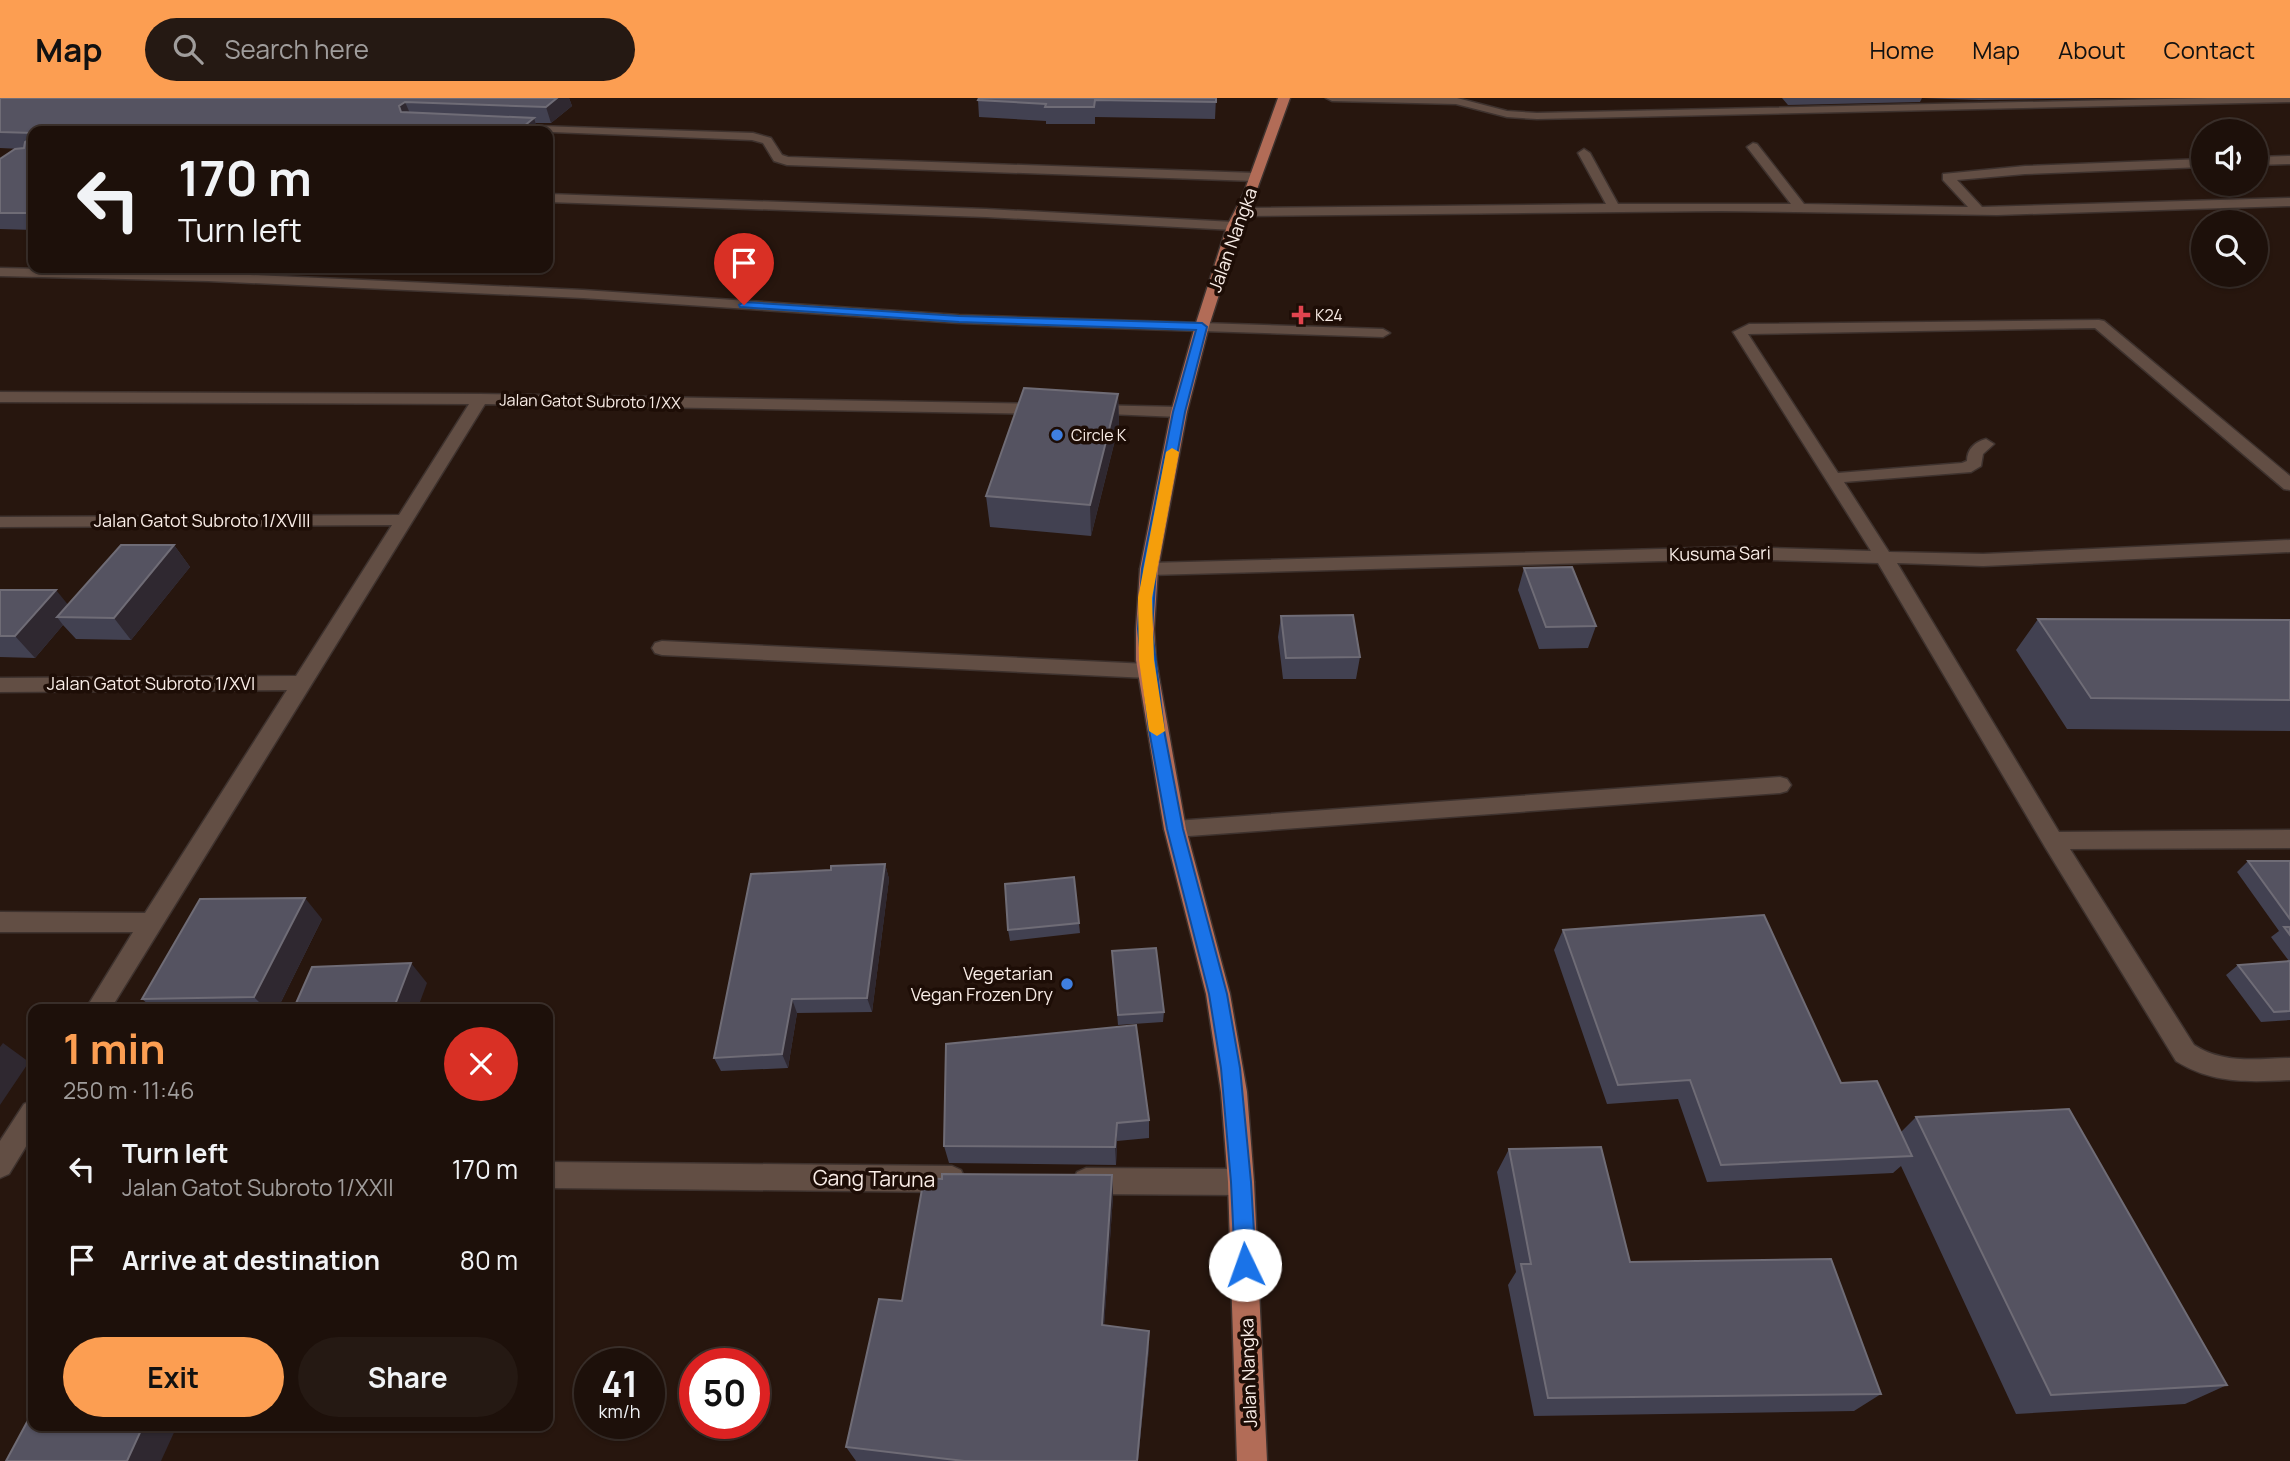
<!DOCTYPE html>
<html lang="en">
<head>
<meta charset="utf-8">
<style>
  :root { --surface:#1d100a; --page:#251913; --text:#f1f3f6; --muted:#a09d9c; --line:#3b302b; --accent:#fc9e52 }
  body { margin:0; font-family:Manrope,sans-serif; background:var(--page); color:var(--text); height:100vh; display:flex; flex-direction:column; font-size:26px; white-space:nowrap }
  * { box-sizing:border-box; margin:0 }
  p { font-size:23px; color:var(--muted) }
  .icon { flex:none; width:38px; height:38px; fill:none; stroke:currentColor; stroke-width:2; stroke-linecap:round; stroke-linejoin:round }
  .map { position:relative; flex:1; overflow:hidden }
  .details { position:absolute; left:28px; top:906px; width:525px; height:427px; display:flex; flex-direction:column; background:var(--surface); border-radius:14px; box-shadow:0 2px 5px #0004,0 0 0 2px var(--line) }
  .details>* { flex:none }
  .banner { position:absolute; left:28px; top:28px; width:525px; height:147px; border-radius:14px; box-shadow:0 2px 5px #0004,0 0 0 2px var(--line); background:#1d100a; color:var(--text); overflow:hidden }
  .tools { position:absolute; left:2191px; top:21px; display:grid; gap:14px }
  .tools a { display:grid; place-items:center; width:77px; height:77px; border-radius:50%; background:var(--surface); box-shadow:0 2px 5px #0004,0 0 0 2px var(--line); font-size:35px }
  .speed { position:absolute; left:574px; top:1250px; display:flex; gap:14px; font-size:35px; font-weight:700; text-align:center }
  .speed>* { display:grid; place-content:center; width:91px; height:91px; border-radius:50%; background:var(--surface); box-shadow:0 2px 5px #0004,0 0 0 2px var(--line); line-height:1 }
  .speed small { font-size:18px; font-weight:400 }
  .speed .limit { border:10px solid #d22; background:#fff; color:#111 }
  .pin { position:absolute; display:grid; place-items:center; width:60px; height:60px; color:#fff; margin:-72px -30px; border-radius:50% 50% 50% 0; rotate:-45deg; box-shadow:0 0 7px #0007 }
  .pin .icon { rotate:45deg }
  .me { position:absolute; width:77px; margin:-38px; rotate:357deg; stroke-linejoin:round; filter:drop-shadow(0 0 5px #0008) }
  .turn { display:flex; align-items:center; gap:24px; height:147px; padding:0 35px; font-size:32px }
  .turn .icon { width:91px; height:91px; stroke-width:2.5 }
  .turn b { display:block; font-size:49px; line-height:60px }
  .round { display:grid; place-items:center; flex:none; width:74px; height:74px; border-radius:37px; background:var(--page) }
  .headline { display:flex; align-items:center; justify-content:space-between; height:119px; padding:0 35px }
  h1 { font-size:42px; font-weight:700; line-height:52px; color:var(--accent) }
  .button { display:flex; gap:14px; margin-top:auto; padding:14px 35px }
  .button a { flex:1; height:80px; border-radius:42px; background:var(--accent); color:#111; font-size:28px; font-weight:700; line-height:80px; text-align:center }
  .button a+a { background:var(--page); color:var(--text) }
  ul { padding:0; list-style:none }
  li { display:flex; align-items:center; gap:21px; height:91px; padding:0 35px }
  li div { flex:1 }
  li b { display:block; font-size:26px }
  li em { font-style:normal }
  header { display:flex; align-items:center; gap:42px; box-sizing:border-box; height:98px; padding:0 35px; background:var(--accent); color:#111 }
  header strong { font-size:33px }
  nav { display:flex; gap:38px; margin-inline-start:auto; font-size:24px }
  .search { width:490px; height:63px; background:var(--page); display:flex; align-items:center; gap:18px; box-sizing:border-box; padding:0 24px; border-radius:38px; color:var(--muted); font-size:26px }
  .map>svg:first-child { display:block }
  .lines { fill:none; stroke-linecap:round; stroke-linejoin:round }
  .minor-casing { stroke:#3e322e; stroke-width:3 }
  .major-casing { stroke:#3e322e; stroke-width:3 }
  .minor { fill:#624e44; fill-rule:evenodd }
  .major { fill:#b26c57; fill-rule:evenodd }
  .wall { fill:#424151 }
  .shaded-wall { fill:#2f2830 }
  .building { fill:#555361; stroke:#6f6c76; stroke-width:2 }
  .route { fill:#1a73e8; stroke:#114b97; stroke-width:2 }
  .slow { fill:#f59e0b }
  .health-dot { fill:#e0444e; stroke:#1d0d06; stroke-width:2.5 }
  .shop-dot { fill:#3f7fe0; stroke:#1d0d06; stroke-width:2.5 }
  .labels { text-anchor:middle; stroke-width:7; stroke-linejoin:round; paint-order:stroke }
  .far-poi-label { font-size:16px; fill:#f9ede7; stroke:#1d0d06; text-anchor:start }
  .far-street-label { font-size:16px; fill:#f9ede7; stroke:#1d0d06 }
  .street-label { font-size:18px; fill:#f9ede7; stroke:#1d0d06 }
  .poi-label { font-size:18px; fill:#f9ede7; stroke:#1d0d06; text-anchor:end }
  .near-street-label { font-size:21px; fill:#f9ede7; stroke:#1d0d06 }
</style>
</head>
<body>
<header>
<strong>Map</strong>
<div class="search"><svg class="icon" aria-label="search" viewBox="0 0 24 24"><circle cx="10" cy="10" r="6"/><path d="M15 15l6 6"/></svg>Search here</div>
<nav><a>Home</a><a>Map</a><a>About</a><a>Contact</a></nav>
</header>
<div class="map">
<svg width="2290" height="1363" viewBox="0 0 2290 1363">
  <rect width="100%" height="100%" fill="#27160e"/>
  <g class="lines">
    <g class="minor-casing">
      <path id="minor" d="M 1326,0 L 1457,0 L 1507,13 L 1537,15 L 2207,0 L 2290,0 L 2290,4 L 1537,21 L 1507,19 L 1456,6 L 1332,3 Z
        M 508,27 L 753,35 L 771,40 L 782,57 L 788,59 L 1255,75 L 1261,79 L 1255,83 L 787,67 L 774,63 L 763,45 L 752,42 L 504,32 L 504,28 Z
        M 1753,45 L 1757,46 L 1804,106 L 1968,109 L 1943,82 L 1943,76 L 2025,68 L 2203,61 L 2203,69 L 2025,76 L 1957,82 L 1982,109 L 2290,100 L 2290,108 L 1997,117 L 1720,113 L 1242,118 L 1236,114 L 1242,110 L 1606,106 L 1578,55 L 1584,51 L 1590,55 L 1618,106 L 1791,106 L 1747,49 Z
        M 2290,58 L 2290,66 L 2256,67 L 2256,59 Z
        M 548,96 L 986,111 L 1234,124 L 1241,128 L 1234,132 L 986,119 L 548,104 Z
        M 0,170 L 208,175 L 583,192 L 959,217 L 1383,231 L 1390,235 L 1383,239 L 959,225 L 583,200 L 208,183 L 0,178 Z
        M 2099,222 L 2104,223 L 2290,378 L 2290,392 L 2284,391 L 2095,230 L 1748,236 L 1838,375 L 1962,365 L 1967,363 C 1967,351 1975,344 1986,341 L 1994,346 L 1983,356 L 1981,368 L 1971,374 L 1844,384 L 1889,454 L 1983,456 L 2290,442 L 2290,454 L 1983,468 L 1897,465 L 2059,734 L 2290,732 L 2290,750 L 2070,751 L 2194,947 C 2223,966 2256,961 2290,960 L 2290,982 C 2249,984 2212,986 2176,963 L 2045,749 L 1878,465 L 1734,461 L 1149,477 L 1140,471 L 1149,465 L 1734,449 L 1871,453 L 1733,234 L 1749,226 Z
        M 0,294 L 480,296 L 1044,306 L 1052,311 L 1044,316 L 485,306 L 110,912 L 85,912 L 133,834 L 0,834 L 0,814 L 145,815 L 287,592 L 0,594 L 0,580 L 296,578 L 392,427 L 0,429 L 0,419 L 399,417 L 469,306 L 0,304 Z
        M 1090,307 L 1179,309 L 1187,314 L 1179,319 L 1084,315 L 1082,312 Z
        M 662,543 L 1148,566 L 1155,568 L 1158,573 L 1155,578 L 1148,580 L 662,557 L 655,555 L 652,550 L 655,545 Z
        M 1780,679 L 1787,681 L 1791,687 L 1787,693 L 1780,695 L 1175,739 L 1167,737 L 1164,731 L 1167,725 L 1175,723 Z
        M 33,1002 L 33,1037 L 9,1076 L 0,1080 L 0,1043 L 24,1006 Z
        M 548,1064 L 952,1068 L 961,1072 L 965,1081 L 961,1090 L 952,1094 L 548,1090 Z
        M 1086,1070 L 1241,1071 L 1250,1075 L 1254,1084 L 1250,1093 L 1241,1097 L 1086,1096 L 1077,1092 L 1073,1083 L 1077,1074 Z"/>
    </g>
    <g class="major-casing">
      <path id="major" d="M 1278,0 L 1290,0 L 1255,97 L 1241,128 L 1209,228 L 1187,314 L 1158,471 L 1154,531 L 1156,562 L 1186,731 L 1230,896 L 1247,994 L 1254,1084 L 1267,1363 L 1237,1363 L 1228,1084 L 1221,994 L 1206,896 L 1164,731 L 1136,562 L 1136,531 L 1140,471 L 1171,314 L 1195,228 L 1227,128 L 1243,97 Z"/>
    </g>
    <use href="#minor" class="minor"/>
    <use href="#major" class="major"/>
  </g>
  <path class="wall" d="M 0,0 L 569,0 L 572,8 L 551,25 L 535,25 L 538,33 L 33,33 L 33,132 L 0,131 L 0,61 L 21,51 L 0,50 Z
    M 1216,0 L 1215,21 L 1095,19 L 1095,26 L 1046,26 L 1046,23 L 979,19 L 978,2 Z
    M 1782,0 L 2111,0 L 1979,2 L 1922,0 L 1920,4 L 1788,7 Z
    M 1118,296 L 1119,326 L 1091,438 L 990,429 L 986,398 Z
    M 174,447 L 190,469 L 131,542 L 76,541 L 63,527 L 35,560 L 0,559 L 0,492 L 68,507 Z
    M 1524,470 L 1596,528 L 1588,550 L 1539,551 L 1518,492 Z
    M 1281,518 L 1360,559 L 1356,581 L 1283,581 L 1278,539 Z
    M 2038,521 L 2290,522 L 2290,633 L 2067,631 L 2016,552 Z
    M 2248,763 L 2290,763 L 2290,922 L 2261,924 L 2226,877 L 2238,867 L 2289,863 L 2271,839 L 2279,833 L 2237,774 Z
    M 885,766 L 889,781 L 872,914 L 797,915 L 788,970 L 721,973 L 714,960 L 831,772 Z
    M 1074,779 L 1080,835 L 1010,843 L 1008,832 Z
    M 322,821 L 277,912 L 155,912 L 142,901 Z
    M 1563,832 L 1841,985 L 1901,1034 L 1916,1019 L 2227,1287 L 2185,1306 L 2016,1316 L 1901,1068 L 1893,1075 L 1707,1084 L 1678,1001 L 1607,1006 L 1554,852 Z
    M 1112,853 L 1164,914 L 1163,924 L 1118,927 Z
    M 946,946 L 1149,1022 L 1149,1040 L 1117,1043 L 1116,1067 L 949,1065 L 944,1048 Z
    M 1509,1051 L 1630,1164 L 1881,1296 L 1854,1313 L 1534,1318 L 1508,1187 L 1516,1174 L 1497,1074 Z
    M 1112,1077 L 1113,1098 L 1104,1227 L 1149,1233 L 1149,1250 L 1138,1363 L 856,1363 L 846,1349 L 902,1203 L 942,1081 Z"/>
  <path class="shaded-wall" d="M 557,0 L 569,0 L 572,8 L 551,25 L 546,9 Z
    M 405,4 L 412,20 L 405,24 L 408,31 L 399,8 Z
    M 534,20 L 538,33 L 518,33 Z
    M 1118,296 L 1119,326 L 1091,438 L 1090,407 Z
    M 174,447 L 190,469 L 131,542 L 114,520 Z
    M 56,492 L 74,514 L 57,519 L 63,527 L 35,560 L 15,538 Z
    M 885,766 L 889,781 L 872,914 L 867,900 Z
    M 305,800 L 322,821 L 277,912 L 267,912 L 254,899 Z
    M 411,865 L 427,885 L 417,912 L 393,912 Z
    M 792,901 L 797,915 L 788,970 L 782,956 Z
    M 3,945 L 29,964 L 0,1007 L 0,949 Z
    M 1117,1025 L 1117,1043 L 1116,1067 L 1115,1049 Z
    M 1112,1077 L 1113,1098 L 1103,1245 L 1102,1227 Z
    M 1149,1233 L 1149,1250 L 1138,1363 L 1137,1363 Z
    M 143,1328 L 177,1328 L 161,1363 L 127,1363 Z"/>
  <path class="building" d="M 0,0 L 557,0 L 546,9 L 405,4 L 399,8 L 401,14 L 534,20 L 518,33 L 457,33 L 395,29 L 334,28 L 329,33 L 33,33 L 33,35 L 0,34 Z
    M 979,0 L 1216,0 L 1216,4 L 1095,2 L 1094,9 L 1045,9 L 1046,6 L 978,2 Z
    M 33,39 L 33,115 L 0,115 L 0,61 L 15,51 L 24,50 L 25,44 Z
    M 1024,290 L 1118,296 L 1090,407 L 986,398 Z
    M 121,447 L 174,447 L 114,520 L 57,519 Z
    M 1572,469 L 1596,528 L 1546,529 L 1524,470 Z
    M 0,492 L 56,492 L 15,538 L 0,538 Z
    M 1353,517 L 1360,559 L 1286,560 L 1281,518 Z
    M 2038,521 L 2290,522 L 2290,602 L 2091,600 Z
    M 2248,763 L 2290,763 L 2290,821 Z
    M 885,766 L 867,900 L 792,901 L 782,956 L 714,960 L 751,776 L 831,772 L 831,768 Z
    M 1074,779 L 1079,825 L 1008,832 L 1005,786 Z
    M 305,800 L 254,899 L 142,901 L 200,801 Z
    M 1764,817 L 1841,985 L 1877,983 L 1912,1058 L 1721,1067 L 1690,982 L 1618,987 L 1563,832 Z
    M 2284,829 L 2290,829 L 2290,837 Z
    M 1156,850 L 1164,914 L 1118,917 L 1112,853 Z
    M 2290,863 L 2290,913 L 2274,914 L 2238,867 Z
    M 411,865 L 393,912 L 293,912 L 312,869 Z
    M 1136,927 L 1149,1022 L 1117,1025 L 1115,1049 L 944,1048 L 946,946 Z
    M 2069,1011 L 2227,1287 L 2051,1297 L 1916,1019 Z
    M 1601,1049 L 1630,1164 L 1831,1161 L 1881,1296 L 1548,1300 L 1521,1166 L 1531,1166 L 1509,1051 Z
    M 942,1076 L 1112,1077 L 1102,1227 L 1149,1233 L 1137,1363 L 964,1363 L 846,1349 L 879,1201 L 902,1203 L 924,1080 L 942,1081 Z
    M 33,1313 L 33,1328 L 143,1328 L 127,1363 L 6,1363 Z"/>
  <path class="route" d="M 744,204 L 959,218 L 1202,225 L 1207,229 L 1185,314 L 1156,471 L 1152,531 L 1164,632 L 1183,731 L 1227,896 L 1240,970 L 1251,1084 L 1256,1167 L 1253,1174 L 1245,1177 L 1238,1174 L 1235,1167 L 1231,1084 L 1221,970 L 1209,896 L 1167,731 L 1149,632 L 1138,531 L 1142,471 L 1173,314 L 1196,232 L 959,224 L 740,209 L 739,207 Z"/>
  <path class="slow" d="M 1172,350 L 1179,354 L 1152,500 L 1154,562 L 1165,633 L 1157,638 L 1149,633 L 1139,562 L 1138,500 L 1166,354 Z"/>
  <path class="health-dot" d="M1297.5 206.5h7v7h7v7h-7v7h-7v-7h-7v-7h7z"/>
  <g class="shop-dot">
    <circle cx="1057" cy="337" r="7"/>
    <circle cx="1067" cy="886" r="7"/>
  </g>
  <g class="labels">
    <g class="far-poi-label">
      <text x="1315" y="223">K24</text>
      <text x="1071" y="343">Circle K</text>
    </g>
    <g class="far-street-label">
      <text transform="translate(590 303) rotate(1)" y="6">Jalan Gatot Subroto 1/XX</text>
    </g>
    <g class="street-label">
      <text transform="translate(1233 142) rotate(-70)" y="6">Jalan Nangka</text>
      <text x="202" y="429">Jalan Gatot Subroto 1/XVIII</text>
      <text transform="translate(1720 456) rotate(-1)" y="6">Kusuma Sari</text>
      <text x="151" y="592">Jalan Gatot Subroto 1/XVI</text>
      <text transform="translate(1249 1275) rotate(-92)" y="6">Jalan Nangka</text>
    </g>
    <g class="poi-label">
      <text x="1053" y="882">Vegetarian<tspan x="1053" dy="21">Vegan Frozen Dry</tspan></text>
    </g>
    <g class="near-street-label">
      <text transform="translate(874 1081) rotate(1)" y="7">Gang Taruna</text>
    </g>
  </g>
</svg>
<div class="tools">
<a><svg class="icon" aria-label="sound" viewBox="0 0 24 24"><path d="M4 9h4l5-4v14l-5-4H4zM17 9q2 3 0 6"/></svg></a>
<a><svg class="icon" aria-label="search" viewBox="0 0 24 24"><circle cx="10" cy="10" r="6"/><path d="M15 15l6 6"/></svg></a>
</div>
<div class="speed"><div>41<small>km/h</small></div><div class="limit">50</div></div>
<div class="pin" style="left:744px;top:207px;background:#d93025"><svg class="icon" aria-label="arrive" viewBox="0 0 24 24"><path d="M6 21V4h12l-3 4 3 4H6"/></svg></div>
<svg class="me" style="left:1245px;top:1167px" viewBox="-20 -20 40 40"><circle r="19" fill="#fff"/><path d="M0-13L10 11 0 6-10 11z" fill="#1a73e8"/></svg>
<div class="banner">
<div class="turn"><svg class="icon" aria-label="left" viewBox="0 0 24 24"><path d="M17 20v-9H6M10 6l-5 5 5 5"/></svg><div><b>170 m</b>Turn left</div></div>
</div>
<section class="details">
<div class="headline"><div><h1>1 min</h1><p>250 m · 11:46</p></div><a class="round" style="background:#d93025;color:#fff"><svg class="icon" aria-label="close" viewBox="0 0 24 24"><path d="M6 6l12 12M18 6L6 18"/></svg></a></div>
<ul>
<li><svg class="icon" aria-label="left" viewBox="0 0 24 24"><path d="M17 20v-9H6M10 6l-5 5 5 5"/></svg><div><b>Turn left</b><p>Jalan Gatot Subroto 1/XXII</p></div><em>170 m</em></li>
<li><svg class="icon" aria-label="arrive" viewBox="0 0 24 24"><path d="M6 21V4h12l-3 4 3 4H6"/></svg><div><b>Arrive at destination</b></div><em>80 m</em></li>
</ul>
<div class="button"><a>Exit</a><a>Share</a></div>
</section>
</div>
</body>
</html>
